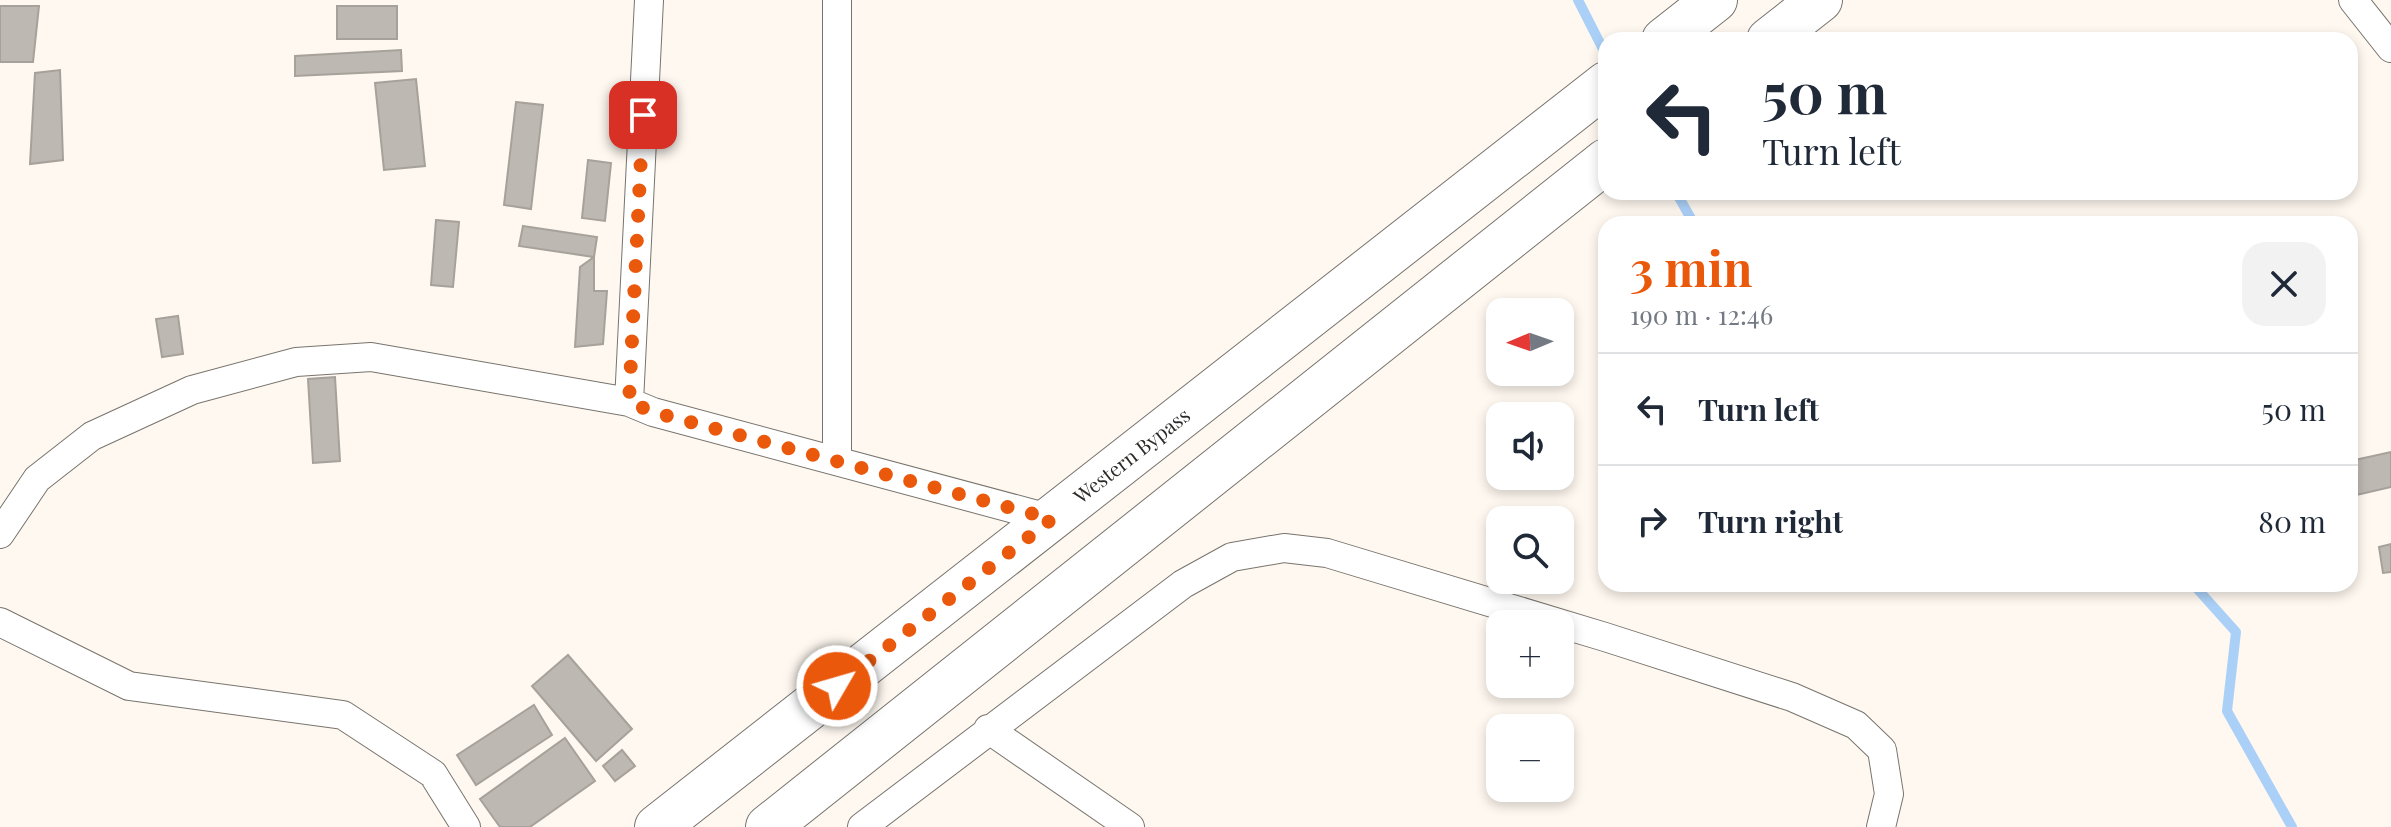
<!DOCTYPE html>
<html lang="en">
<head>
<meta charset="utf-8">
<style>
  :root { --surface:#fff; --page:#f2f2f3; --text:#1f2937; --muted:#747a83; --line:#e0e1e3; --accent:#ea580c }
  body { margin:0; font-family:"Playfair Display",serif; background:var(--page); color:var(--text); height:100vh; display:flex; flex-direction:column; font-size:30px; white-space:nowrap }
  * { box-sizing:border-box; margin:0 }
  p { font-size:26px; color:var(--muted) }
  .icon { flex:none; width:44px; height:44px; fill:none; stroke:currentColor; stroke-width:2; stroke-linecap:round; stroke-linejoin:round }
  .map { position:relative; flex:1; overflow:hidden }
  .side { position:absolute; left:1598px; top:216px; width:760px; height:376px; display:flex; flex-direction:column; background:var(--surface); border-radius:24px; box-shadow:0 4px 12px #0003 }
  .side>* { flex:none }
  .hud { position:absolute; left:1598px; top:32px; width:760px; height:168px; border-radius:24px; box-shadow:0 4px 12px #0003; background:#fff; color:var(--text); overflow:hidden }
  .needle { width:52px; rotate:268deg }
  .controls { position:absolute; left:1486px; top:298px; display:grid; gap:16px }
  .controls a { display:grid; place-items:center; width:88px; height:88px; border-radius:16px; background:var(--surface); box-shadow:0 4px 12px #0003; font-size:40px }
  .pin { position:absolute; display:grid; place-items:center; width:68px; height:68px; color:#fff; margin:-34px; border-radius:16px; box-shadow:0 4px 12px #0006 }
  .me { position:absolute; width:88px; margin:-44px; rotate:52deg; stroke-linejoin:round; filter:drop-shadow(0 0 6px #0008) }
  .turn { display:flex; align-items:center; gap:28px; height:168px; padding:0 32px; font-size:36px }
  .turn .icon { width:104px; height:104px; stroke-width:2.5 }
  .turn b { display:block; font-size:56px; line-height:68px }
  .round { display:grid; place-items:center; flex:none; width:84px; height:84px; border-radius:24px; background:var(--page) }
  .headline { display:flex; align-items:center; justify-content:space-between; height:136px; padding:0 32px }
  h1 { font-size:48px; font-weight:700; line-height:60px; color:var(--accent) }
  ul { padding:0; list-style:none }
  li { display:flex; align-items:center; gap:24px; height:112px; padding:0 32px; border-top:2px solid var(--line) }
  li div { flex:1 }
  li b { display:block; font-size:30px }
  li em { font-style:normal }
  .map>svg:first-child { display:block }
  .lines { fill:none; stroke-linecap:round; stroke-linejoin:round }
  .stream { stroke:#abd0f7; stroke-width:10 }
  .building { fill:#bdb8b1; stroke:#a6a19a; stroke-width:2 }
  .street-casing { stroke:#78746d; stroke-width:30 }
  .primary-casing { stroke:#78746d; stroke-width:46 }
  .street { stroke:#fff; stroke-width:28 }
  .primary { stroke:#fff; stroke-width:44 }
  .route { stroke:#ea580c; stroke-width:14; stroke-dasharray:0 25.2 }
  .labels { text-anchor:middle; stroke-width:6; stroke-linejoin:round; paint-order:stroke }
  .street-label { font-size:20px; fill:#2c2a28; stroke:#fff }
</style>
</head>
<body>
<div class="map">
<svg width="2391" height="827" viewBox="0 0 2391 827">
  <rect width="100%" height="100%" fill="#fef8f0"/>
  <g class="lines">
    <path class="stream" d="M 1578,0 L 1606,55
      M 1676,192 L 1694,224
      M 2193,584 L 2236,632 L 2227,711 L 2292,827"/>
  </g>
  <path class="building" d="M 0,6 L 39,6 L 33,62 L 0,62 Z
    M 337,6 L 397,6 L 397,39 L 337,39 Z
    M 401,50 L 402,71 L 295,76 L 295,56 Z
    M 60,70 L 63,160 L 30,164 L 35,73 Z
    M 416,79 L 425,166 L 384,170 L 375,83 Z
    M 516,102 L 543,105 L 531,209 L 504,205 Z
    M 588,160 L 611,163 L 605,221 L 582,218 Z
    M 436,220 L 459,222 L 453,287 L 431,285 Z
    M 523,226 L 597,237 L 594,257 L 519,246 Z
    M 594,257 L 594,291 L 607,291 L 603,344 L 575,347 L 580,267 Z
    M 178,316 L 183,354 L 162,357 L 156,319 Z
    M 335,377 L 340,461 L 313,463 L 308,379 Z
    M 2391,452 L 2391,487 L 2352,496 L 2350,461 Z
    M 2391,544 L 2391,572 L 2383,573 L 2379,547 Z
    M 568,655 L 632,729 L 596,761 L 532,686 Z
    M 534,705 L 552,735 L 476,785 L 457,755 Z
    M 565,738 L 595,781 L 530,827 L 500,827 L 480,799 Z
    M 622,750 L 635,766 L 615,781 L 603,766 Z"/>
  <g class="lines">
    <g class="street-casing">
      <path id="street" d="M 649,0 L 629,402 L 653,412 L 1052,519
        M 837,0 L 837,461
        M 2353,0 L 2391,48
        M 0,534 L 37,479 L 92,436 L 192,390 L 296,362 L 371,357 L 629,402
        M 0,622 L 129,686 L 343,715 L 433,774 L 466,827
        M 988,729 L 1130,827
        M 862,827 L 1183,584 L 1232,557 L 1284,548 L 1327,553 L 1605,637 L 1792,697 L 1856,725 L 1882,750 L 1889,794 L 1881,827"/>
    </g>
    <g class="primary-casing">
      <path id="primary" d="M 1664,40 L 1715,0
        M 1769,40 L 1820,0
        M 657,827 L 1606,84
        M 768,827 L 1606,161"/>
    </g>
    <use href="#street" class="street"/>
    <use href="#primary" class="primary"/>
  </g>
  <g class="lines">
    <path class="route" d="M 643,115 L 629,402 L 653,412 L 1052,519 L 837,686"/>
  </g>
  <g class="labels">
    <g class="street-label">
      <text transform="translate(1132 456) rotate(-38)" y="7">Western Bypass</text>
    </g>
  </g>
</svg>
<div class="controls">
<a><svg class="needle" viewBox="-14 -14 28 28"><path d="M0-13l5 13h-10z" fill="#e53935"/><path d="M0 13l5-13h-10z" fill="#747a83"/></svg></a>
<a><svg class="icon" aria-label="sound" viewBox="0 0 24 24"><path d="M4 9h4l5-4v14l-5-4H4zM17 9q2 3 0 6"/></svg></a>
<a><svg class="icon" aria-label="search" viewBox="0 0 24 24"><circle cx="10" cy="10" r="6"/><path d="M15 15l6 6"/></svg></a>
<a>+</a>
<a>−</a>
</div>
<div class="pin" style="left:643px;top:115px;background:#d93025"><svg class="icon" aria-label="arrive" viewBox="0 0 24 24"><path d="M6 21V4h12l-3 4 3 4H6"/></svg></div>
<svg class="me" style="left:837px;top:686px" viewBox="-20 -20 40 40"><circle r="17" fill="#ea580c" stroke="#fff" stroke-width="3"/><path d="M0-11L8 9 0 5-8 9z" fill="#fff"/></svg>
<div class="hud">
<div class="turn"><svg class="icon" aria-label="left" viewBox="0 0 24 24"><path d="M17 20v-9H6M10 6l-5 5 5 5"/></svg><div><b>50 m</b>Turn left</div></div>
</div>
<section class="side">
<div class="headline"><div><h1>3 min</h1><p>190 m · 12:46</p></div><a class="round"><svg class="icon" aria-label="close" viewBox="0 0 24 24"><path d="M6 6l12 12M18 6L6 18"/></svg></a></div>
<ul>
<li><svg class="icon" aria-label="left" viewBox="0 0 24 24"><path d="M17 20v-9H6M10 6l-5 5 5 5"/></svg><div><b>Turn left</b></div><em>50 m</em></li>
<li><svg class="icon" aria-label="right" viewBox="0 0 24 24"><path d="M7 20v-9h11M14 6l5 5-5 5"/></svg><div><b>Turn right</b></div><em>80 m</em></li>
</ul>
</section>
</div>
</body>
</html>
